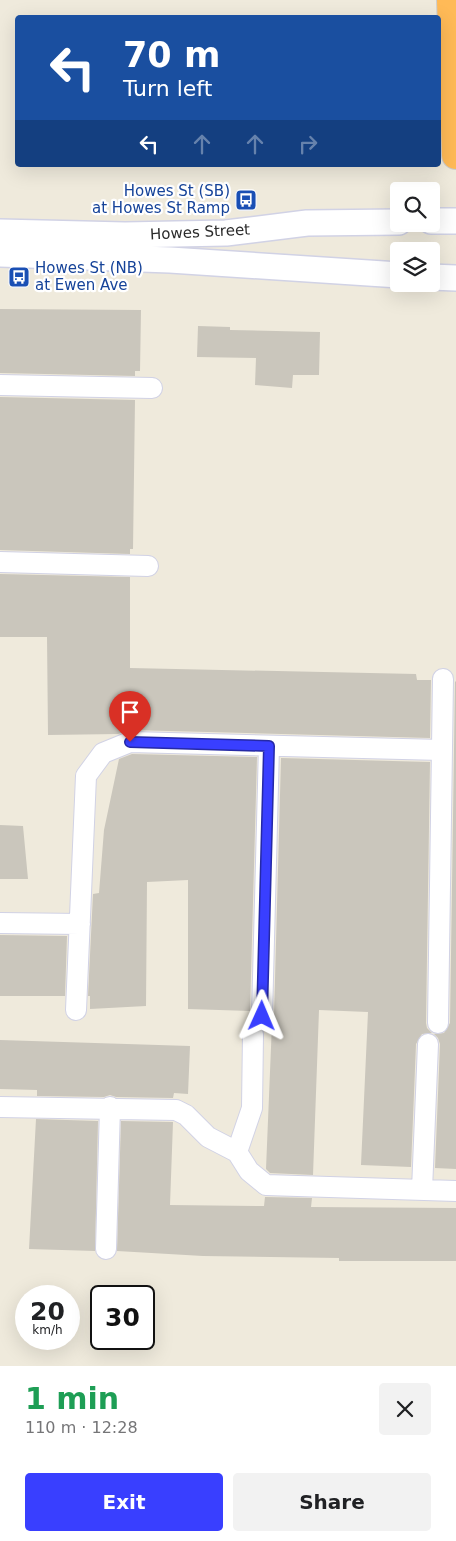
<!DOCTYPE html>
<html lang="en">
<head>
<meta charset="utf-8">
<style>
  :root { --surface:#fff; --page:#f2f2f2; --text:#202124; --muted:#757577; --accent:#393fff }
  body { margin:0; font-family:"DejaVu Sans",sans-serif; background:var(--page); color:var(--text); height:100vh; display:flex; flex-direction:column; font-size:19px; white-space:nowrap }
  * { box-sizing:border-box; margin:0 }
  p { font-size:16px; color:var(--muted) }
  .icon { flex:none; width:28px; height:28px; fill:none; stroke:currentColor; stroke-width:2; stroke-linecap:round; stroke-linejoin:round }
  .map { position:relative; height:1366px; overflow:hidden }
  .drawer { display:flex; flex-direction:column; background:var(--surface); flex:1 }
  .drawer>* { flex:none }
  .hud { position:absolute; left:15px; top:15px; width:426px; height:152px; border-radius:5px; box-shadow:0 5px 20px #0002; background:#1a4fa0; color:#fff; overflow:hidden }
  .tools { position:absolute; left:390px; top:182px; display:grid; gap:10px }
  .tools a { display:grid; place-items:center; width:50px; height:50px; border-radius:5px; background:var(--surface); box-shadow:0 5px 20px #0002; font-size:25px }
  .speed { position:absolute; left:15px; top:1285px; display:flex; gap:10px; font-size:25px; font-weight:700; text-align:center }
  .speed>* { display:grid; place-content:center; width:65px; height:65px; border-radius:50%; background:var(--surface); box-shadow:0 5px 20px #0002; line-height:1 }
  .speed small { font-size:12px; font-weight:400 }
  .speed .limit { border:2px solid #111; border-radius:8px; background:#fff; color:#111 }
  .pin { position:absolute; display:grid; place-items:center; width:42px; height:42px; color:#fff; margin:-51px -21px; border-radius:50% 50% 50% 0; rotate:-45deg; box-shadow:0 0 5px #0007 }
  .pin .icon { rotate:45deg }
  .me { position:absolute; width:55px; margin:-28px; rotate:1deg; stroke-linejoin:round; filter:drop-shadow(0 0 4px #0008) }
  .turn { display:flex; align-items:center; gap:18px; height:105px; padding:0 25px; font-size:22px }
  .turn .icon { width:65px; height:65px; stroke-width:2.5 }
  .turn b { display:block; font-size:35px; line-height:42px }
  .lanes { display:flex; align-items:center; height:48px; padding:0 25px; background:#0003; justify-content:center; gap:25px; direction:ltr }
  .lanes .off { opacity:.35 }
  .round { display:grid; place-items:center; flex:none; width:52px; height:52px; border-radius:5px; background:var(--page) }
  .headline { display:flex; align-items:center; justify-content:space-between; height:85px; padding:0 25px }
  h1 { font-size:30px; font-weight:800; line-height:38px; color:#1e9e55 }
  .cta { display:flex; gap:10px; margin-top:auto; padding:10px 25px }
  .cta a { flex:1; height:58px; border-radius:5px; background:var(--accent); color:#fff; font-size:20px; font-weight:800; line-height:58px; text-align:center }
  .cta a+a { background:var(--page); color:var(--text) }
  .map>svg:first-child { display:block }
  .building { fill:#cac6bc }
  .lines { fill:none; stroke-linecap:round; stroke-linejoin:round }
  .minor-casing { stroke:#d1d2e5; stroke-width:22 }
  .tertiary-casing { stroke:#d1d2e5; stroke-width:28 }
  .motorway-casing { stroke:#ccc; stroke-width:30 }
  .minor { stroke:#fff; stroke-width:20 }
  .tertiary { stroke:#fff; stroke-width:25 }
  .motorway { stroke:#ffba57; stroke-width:28 }
  .route-casing { stroke:#2529a6; stroke-width:12 }
  .route { stroke:#393fff; stroke-width:9 }
  .labels { text-anchor:middle; stroke-width:4.5; stroke-linejoin:round; paint-order:stroke }
  .transit-label { font-size:15px; fill:#164399; stroke:#fff; text-anchor:end }
  .street-label { font-size:15px; fill:#2b2b2b; stroke:#fff }
</style>
</head>
<body>
<div class="map">
<svg width="456" height="1366" viewBox="0 0 456 1366">
  <rect width="100%" height="100%" fill="#efeadc"/>
  <path class="building" d="M 0,309 L 141,310 L 140,371 L 135,371 L 135,376 L 0,373 Z
    M 198,326 L 230,327 L 230,330 L 320,332 L 319,375 L 293,375 L 292,388 L 255,385 L 256,358 L 197,357 Z
    M 0,397 L 135,400 L 133,549 L 130,549 L 130,554 L 0,550 Z
    M 0,574 L 130,577 L 130,668 L 416,674 L 417,680 L 431,680 L 430,738 L 130,730 L 118,734 L 48,735 L 47,637 L 0,637 Z
    M 455,681 L 456,682 L 456,1169 L 435,1168 L 440,1044 L 438,1038 L 434,1034 L 444,1033 L 450,1023 Z
    M 132,754 L 257,757 L 250,1011 L 188,1009 L 188,880 L 147,882 L 146,1006 L 90,1009 L 90,996 L 88,996 L 93,894 L 99,893 L 104,830 L 119,759 Z
    M 281,758 L 430,762 L 426,1023 L 427,1028 L 432,1033 L 422,1034 L 416,1044 L 411,1167 L 361,1165 L 368,1012 L 319,1010 L 313,1175 L 270,1173 L 266,1169 L 272,1023 L 274,1016 Z
    M 0,825 L 23,826 L 28,879 L 0,879 Z
    M 0,935 L 67,936 L 65,996 L 0,996 Z
    M 0,1040 L 190,1046 L 188,1094 L 174,1093 L 173,1098 L 116,1097 L 110,1095 L 104,1097 L 37,1096 L 37,1090 L 0,1089 Z
    M 36,1119 L 98,1121 L 95,1251 L 29,1249 Z
    M 121,1121 L 173,1122 L 170,1205 L 264,1206 L 265,1197 L 312,1198 L 311,1207 L 456,1208 L 456,1261 L 339,1261 L 339,1258 L 203,1256 L 117,1251 Z"/>
  <g class="lines">
    <g class="minor-casing">
      <path id="minor" d="M 0,385 L 152,388
        M 0,562 L 148,566
        M 0,923 L 80,924
        M 76,1010 L 86,776 L 103,753 L 130,742 L 442,750
        M 262,1016 L 269,746
        M 438,1023 L 443,679
        M 0,1107 L 176,1110 L 186,1115 L 208,1137 L 237,1152 L 249,1171 L 266,1185 L 456,1191
        M 237,1152 L 252,1108 L 253,1034
        M 422,1190 L 428,1044
        M 106,1249 L 110,1107"/>
    </g>
    <g class="tertiary-casing">
      <path id="tertiary" d="M 431,221 L 456,221
        M 0,232 L 125,235 L 226,233 L 307,223 L 399,222
        M 0,254 L 170,260 L 399,275
        M 431,277 L 456,278"/>
    </g>
    <g class="motorway-casing">
      <path id="motorway" d="M 451,0 L 456,155"/>
    </g>
    <use href="#minor" class="minor"/>
    <use href="#tertiary" class="tertiary"/>
    <use href="#motorway" class="motorway"/>
  </g>
  <g class="lines">
    <g class="route-casing">
      <path id="route" d="M 130,742 L 269,746 L 262,1016"/>
    </g>
    <use href="#route" class="route"/>
  </g>
  <defs>
    <g id="bus-square" transform="scale(1.125)"><rect x="-9" y="-9" width="18" height="18" rx="4" fill="#1a4fb4" stroke="#fff"/><path d="M-5-6H5V4H4V6H2V4H-2V6H-4V4H-5ZM-3.5-4V0h7V-4ZM-3.5 1.2v1.5H-2V1.2ZM2 1.2v1.5H3.5V1.2Z" fill="#fff"/></g>
  </defs>
  <g fill-rule="evenodd">
    <use href="#bus-square" x="246" y="200"/>
    <use href="#bus-square" x="19" y="277"/>
  </g>
  <g class="labels">
    <g class="transit-label">
      <text x="230" y="196">Howes St (SB)<tspan x="230" dy="17">at Howes St Ramp</tspan></text>
      <text x="35" y="273" text-anchor="start">Howes St (NB)<tspan x="35" dy="17">at Ewen Ave</tspan></text>
    </g>
    <g class="street-label">
      <text transform="translate(200 232) rotate(-3)" y="5">Howes Street</text>
    </g>
  </g>
</svg>
<div class="tools">
<a><svg class="icon" aria-label="search" viewBox="0 0 24 24"><circle cx="10" cy="10" r="6"/><path d="M15 15l6 6"/></svg></a>
<a><svg class="icon" aria-label="layers" viewBox="0 0 24 24"><path d="M12 4l9 5-9 5-9-5zM3 14l9 5 9-5"/></svg></a>
</div>
<div class="speed"><div>20<small>km/h</small></div><div class="limit">30</div></div>
<div class="pin" style="left:130px;top:742px;background:#d93025"><svg class="icon" aria-label="arrive" viewBox="0 0 24 24"><path d="M6 21V4h12l-3 4 3 4H6"/></svg></div>
<svg class="me" style="left:262px;top:1016px" viewBox="-20 -20 40 40"><path d="M0-17L14 15 0 8-14 15z" fill="#393fff" stroke="#fff" stroke-width="4"/></svg>
<div class="hud">
<div class="turn"><svg class="icon" aria-label="left" viewBox="0 0 24 24"><path d="M17 20v-9H6M10 6l-5 5 5 5"/></svg><div><b>70 m</b>Turn left</div></div>
<div class="lanes"><svg class="icon" aria-label="left" viewBox="0 0 24 24"><path d="M17 20v-9H6M10 6l-5 5 5 5"/></svg><svg class="icon off" aria-label="ahead" viewBox="0 0 24 24"><path d="M12 20V5M6 11l6-6 6 6"/></svg><svg class="icon off" aria-label="ahead" viewBox="0 0 24 24"><path d="M12 20V5M6 11l6-6 6 6"/></svg><svg class="icon off" aria-label="right" viewBox="0 0 24 24"><path d="M7 20v-9h11M14 6l5 5-5 5"/></svg></div>
</div>
</div>
<section class="drawer">
<div class="headline"><div><h1>1 min</h1><p>110 m · 12:28</p></div><a class="round"><svg class="icon" aria-label="close" viewBox="0 0 24 24"><path d="M6 6l12 12M18 6L6 18"/></svg></a></div>
<div class="cta"><a>Exit</a><a>Share</a></div>
</section>
</body>
</html>
